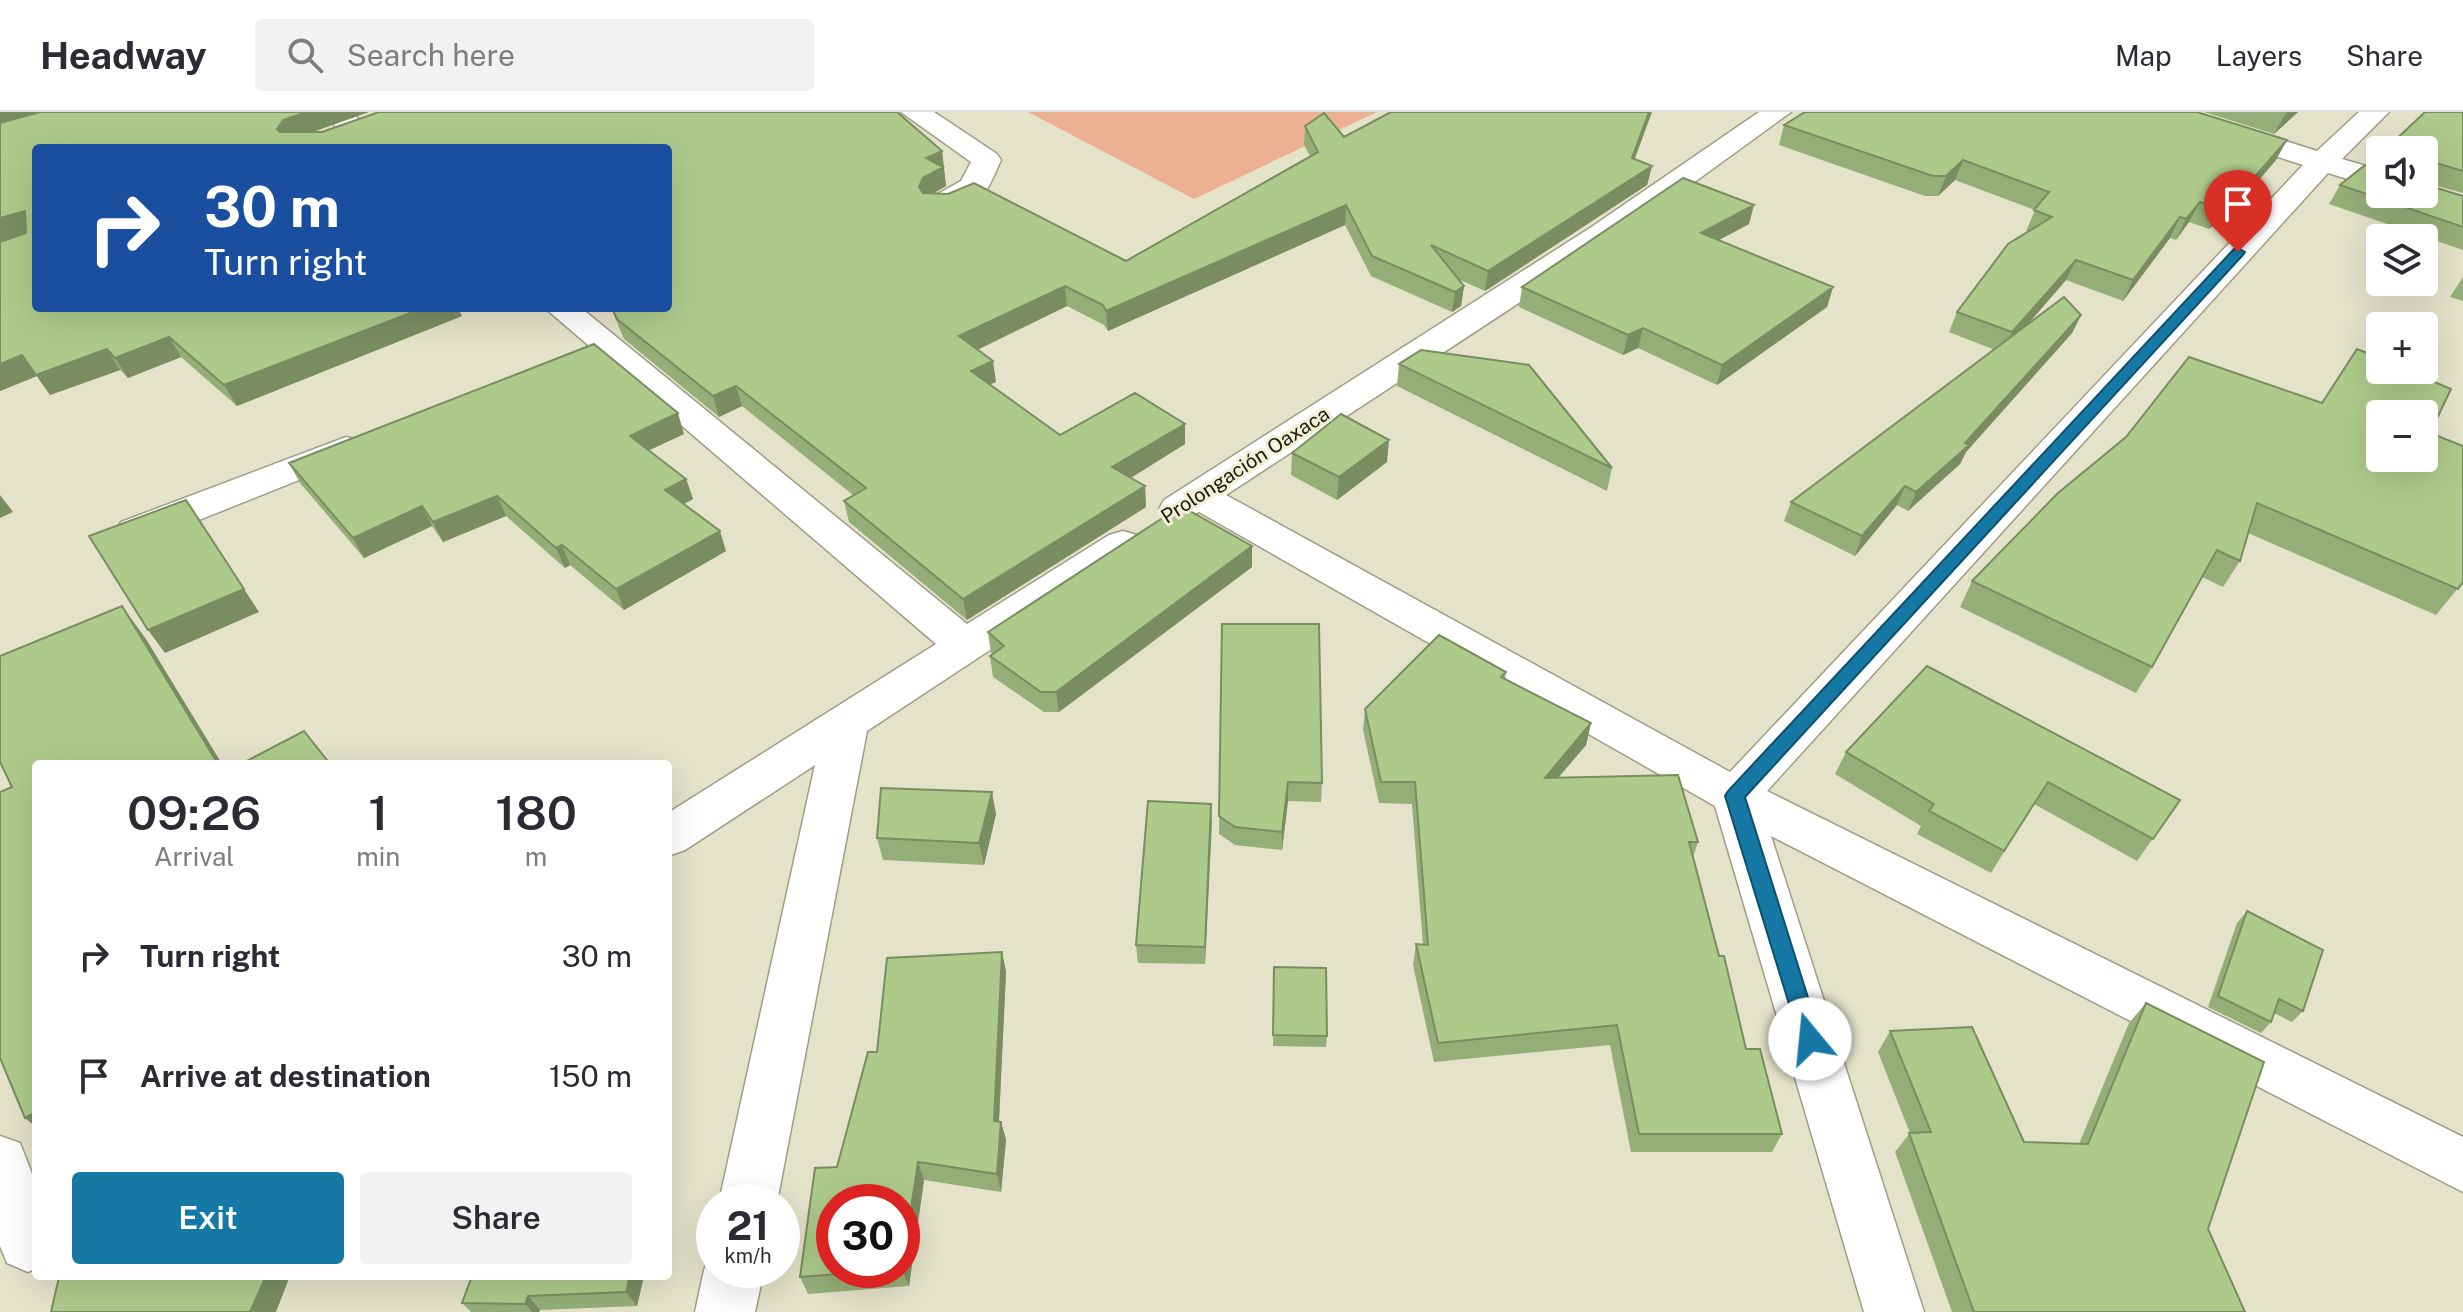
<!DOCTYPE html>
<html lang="en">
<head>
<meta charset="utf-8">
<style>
  :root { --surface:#fff; --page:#f2f2f3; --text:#2b2b33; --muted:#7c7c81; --line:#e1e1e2; --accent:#1679a5 }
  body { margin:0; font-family:"Public Sans",sans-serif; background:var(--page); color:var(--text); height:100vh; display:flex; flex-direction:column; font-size:30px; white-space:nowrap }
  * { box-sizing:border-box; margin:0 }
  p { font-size:26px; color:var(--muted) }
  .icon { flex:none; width:44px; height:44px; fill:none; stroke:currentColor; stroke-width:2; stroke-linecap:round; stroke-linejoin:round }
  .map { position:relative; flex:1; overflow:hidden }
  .side { position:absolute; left:32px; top:648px; width:640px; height:520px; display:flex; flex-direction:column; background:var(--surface); border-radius:8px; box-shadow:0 8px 32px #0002 }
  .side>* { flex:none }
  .top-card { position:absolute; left:32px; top:32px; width:640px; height:168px; border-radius:8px; box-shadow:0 8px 32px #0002; background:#1a4fa0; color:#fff; overflow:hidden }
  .buttons { position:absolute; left:2366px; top:24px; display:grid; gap:16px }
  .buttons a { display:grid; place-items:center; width:72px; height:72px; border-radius:8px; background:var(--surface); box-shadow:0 8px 32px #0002; font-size:40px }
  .speed { position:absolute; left:696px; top:1072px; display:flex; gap:16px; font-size:40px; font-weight:700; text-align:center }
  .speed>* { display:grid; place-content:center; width:104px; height:104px; border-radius:50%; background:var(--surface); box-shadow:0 8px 32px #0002; line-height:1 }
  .speed small { font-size:20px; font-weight:400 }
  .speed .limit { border:12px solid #d22; background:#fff; color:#111 }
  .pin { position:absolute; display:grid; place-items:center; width:68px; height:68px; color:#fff; margin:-82px -34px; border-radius:50% 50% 50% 0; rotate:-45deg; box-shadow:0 0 8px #0007 }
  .pin .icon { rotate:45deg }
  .me { position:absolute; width:88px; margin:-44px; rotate:343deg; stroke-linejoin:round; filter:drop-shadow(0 0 6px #0008) }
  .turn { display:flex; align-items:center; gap:28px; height:168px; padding:0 40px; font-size:36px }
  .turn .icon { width:104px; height:104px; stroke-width:2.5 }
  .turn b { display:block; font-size:56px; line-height:68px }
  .eta { display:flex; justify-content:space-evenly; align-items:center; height:136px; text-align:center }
  .eta b { font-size:48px; font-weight:600; line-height:56px }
  .button { display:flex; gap:16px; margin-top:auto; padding:16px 40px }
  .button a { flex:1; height:92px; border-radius:8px; background:var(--accent); color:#fff; font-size:32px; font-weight:600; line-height:92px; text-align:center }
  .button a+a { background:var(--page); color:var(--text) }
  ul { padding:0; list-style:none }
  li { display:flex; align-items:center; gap:24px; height:120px; padding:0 40px }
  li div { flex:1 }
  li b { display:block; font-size:30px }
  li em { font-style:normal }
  header { display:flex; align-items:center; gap:48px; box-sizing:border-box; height:112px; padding:0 40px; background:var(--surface); border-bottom:2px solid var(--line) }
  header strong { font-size:38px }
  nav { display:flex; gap:44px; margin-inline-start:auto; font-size:28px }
  .search { width:560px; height:72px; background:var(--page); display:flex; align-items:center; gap:20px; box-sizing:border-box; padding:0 28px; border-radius:8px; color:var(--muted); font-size:30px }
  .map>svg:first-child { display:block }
  .green { fill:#ecb192 }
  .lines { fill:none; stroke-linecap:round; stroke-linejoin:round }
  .minor-casing { stroke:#9f9d86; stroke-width:3 }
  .minor { fill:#fff; fill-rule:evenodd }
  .wall { fill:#95ae78; fill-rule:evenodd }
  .shaded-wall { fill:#798d61 }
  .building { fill:#adca8b; stroke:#798d61; stroke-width:2; fill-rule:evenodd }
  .route { fill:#1679a5; stroke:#0e4f6b; stroke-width:2 }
  .labels { text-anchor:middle; stroke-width:6; stroke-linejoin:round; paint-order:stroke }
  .street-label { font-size:20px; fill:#1a1910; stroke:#f2efd6 }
</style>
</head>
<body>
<header>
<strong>Headway</strong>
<div class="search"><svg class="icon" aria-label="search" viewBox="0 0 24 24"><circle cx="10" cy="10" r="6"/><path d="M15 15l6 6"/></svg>Search here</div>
<nav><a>Map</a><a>Layers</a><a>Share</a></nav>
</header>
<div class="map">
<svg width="2463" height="1200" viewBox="0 0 2463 1200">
  <rect width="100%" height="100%" fill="#e4e2c9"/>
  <path class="green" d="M 1028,0 L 1377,0 L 1194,87 Z"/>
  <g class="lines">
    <g class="minor-casing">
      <path id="minor" d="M 321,0 L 351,0 L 390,36 L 359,36 Z
        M 901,0 L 934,0 L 997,42 L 1001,48 C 996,58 991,74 983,82 C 969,93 947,104 929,99 L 925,93 L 929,87 L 961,69 L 971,50 Z
        M 1759,0 L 1791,0 L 1612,130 L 1226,383 L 1730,660 L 2303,53 L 2156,6 L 2152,0 L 2194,0 L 2317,39 L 2359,0 L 2389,0 L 2342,47 L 2380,58 L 2380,77 L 2328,61 L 1767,679 L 2463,1025 L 2463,1080 L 1771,724 L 1924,1200 L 1864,1200 L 1715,694 L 1199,400 L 1178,409 L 1164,406 L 1159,397 L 1164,388 L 1590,116 Z
        M 545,196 L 581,196 L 967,512 L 1109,423 L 1123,419 L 1137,423 L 1143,432 L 1137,441 L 867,619 L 777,1090 L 719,1090 L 815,653 L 685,738 L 668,744 L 668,701 L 936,532 Z
        M 346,325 L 359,328 L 364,336 L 359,344 L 149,428 L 135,432 L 121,428 L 115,419 L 121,410 Z
        M 0,1024 L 20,1031 L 36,1072 L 36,1156 L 28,1160 L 7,1151 L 0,1134 Z
        M 713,1137 L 714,1158 L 764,1158 L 755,1200 L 695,1200 L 704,1158 Z"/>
    </g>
    <use href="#minor" class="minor"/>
  </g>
  <path class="wall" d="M 0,0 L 37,0 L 21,5 L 40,0 L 369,0 L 313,20 L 942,39 L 946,74 L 933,82 L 1126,149 L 1310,44 L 1304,33 L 1305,14 L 1344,25 L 1634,47 L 1652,54 L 1647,73 L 1485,179 L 1458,167 L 1464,174 L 1461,194 L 1452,200 L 1371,164 L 1345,113 L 1108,219 L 1104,213 L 1067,194 L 977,237 L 996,270 L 990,272 L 1060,323 L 1185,312 L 1185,332 L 1131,366 L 1145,374 L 1146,395 L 967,508 L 849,410 L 844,389 L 853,383 L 742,294 L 719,305 L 624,227 L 611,196 L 668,196 L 668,36 L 36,36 L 462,204 L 237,294 L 181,245 L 128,266 L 120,258 L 50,283 L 37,264 L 0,279 Z
    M 2204,0 L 2298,0 L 2274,22 Z
    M 2463,0 L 2463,81 L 2426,71 L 2425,72 L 2463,84 L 2463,138 L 2329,92 L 2340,73 L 2380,82 L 2424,38 L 2386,38 L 2388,35 Z
    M 1784,13 L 2276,48 L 2234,97 L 2231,96 L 2209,117 L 2189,110 L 2176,128 L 2170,126 L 2123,189 L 2066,168 L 2026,214 L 2081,203 L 2072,221 L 1966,340 L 1960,352 L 1908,399 L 1897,393 L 1855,444 L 1784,409 L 1791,390 L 1995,238 L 1949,220 L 1957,200 L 2028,120 L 2026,119 L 2035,98 L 1955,68 L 1938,84 L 1925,84 L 1779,33 Z
    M 1749,112 L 1719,128 L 1833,175 L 1827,195 L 1717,273 L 1638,236 L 1623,243 L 1519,195 L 1522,175 Z
    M 2463,165 L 2463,189 L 2450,185 Z
    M 1399,252 L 1612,356 L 1607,379 L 1397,274 Z
    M 2322,291 L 2430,321 L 2463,470 L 2436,503 L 2248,421 L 2240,449 L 2223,475 L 2202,465 L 2152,555 L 2136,581 L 1960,495 L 1972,469 Z
    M 684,322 L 649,338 L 686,367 L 693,387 L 684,392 L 726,439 L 624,498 L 570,453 L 565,456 L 506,404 L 443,430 L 432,414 L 364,446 L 300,371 L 289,351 Z
    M 1292,341 L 1387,350 L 1337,388 L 1291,363 Z
    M 1252,455 L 1059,600 L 1044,600 L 993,565 L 990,544 L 993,542 L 991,541 L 988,520 Z
    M 1222,512 L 1322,671 L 1321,690 L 1288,689 L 1282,738 L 1235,733 L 1219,722 Z
    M 1506,560 L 1505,567 L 1591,611 L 1586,633 L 1558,666 L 1698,730 L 1693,745 L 1719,844 L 1746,937 L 1782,1022 L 1772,1040 L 1631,1040 L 1610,933 L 1434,950 L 1413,853 L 1416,832 L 1423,833 L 1412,692 L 1379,691 L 1363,618 L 1365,597 Z
    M 1846,640 L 2180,688 L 2137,749 L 2034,692 L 1991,761 L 1917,722 L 1921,714 L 1835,662 Z
    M 1211,692 L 1205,852 L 1138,851 L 1136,833 Z
    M 996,702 L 984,753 L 883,748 L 877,726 Z
    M 2247,799 L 2303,899 L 2292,910 L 2274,901 L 2271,910 L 2261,921 L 2208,895 L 2237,811 Z
    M 1002,840 L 1006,860 L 999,1010 L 1001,1010 L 1006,1028 L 1001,1080 L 924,1068 L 909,1174 L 808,1182 L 800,1165 L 877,940 ZM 902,1090 L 902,1158 L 834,1158 Z
    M 1274,855 L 1327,924 L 1326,935 L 1273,934 Z
    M 2146,891 L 2208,1117 L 2245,1200 L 1952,1200 L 1895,1040 L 1910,1021 L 1878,940 L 1890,919 L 2024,1030 L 2079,1032 L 2129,911 Z
    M 472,1164 L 644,1164 L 637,1194 L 540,1198 L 539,1200 L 471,1200 L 462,1191 Z"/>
  <path class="shaded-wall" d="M 0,0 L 37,0 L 0,12 Z
    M 307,0 L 369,0 L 292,27 L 277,17 L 283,8 Z
    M 1649,0 L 1652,0 L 1628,65 L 1632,46 Z
    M 2288,0 L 2298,0 L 2274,22 L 2285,3 Z
    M 2287,28 L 2276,48 L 2234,97 L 2244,77 Z
    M 942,39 L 946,74 L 926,85 L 919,75 L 926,46 Z
    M 1963,48 L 1955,68 L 1938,84 L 1946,64 Z
    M 1652,54 L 1647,73 L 1485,179 L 1488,159 Z
    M 2433,60 L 2424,74 L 2424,62 Z
    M 2241,76 L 2231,96 L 2209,117 L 2219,97 Z
    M 2200,90 L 2189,110 L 2176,128 L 2186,107 Z
    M 1346,93 L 1345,113 L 1108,219 L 1106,199 Z
    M 1754,93 L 1749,112 L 1696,140 L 1701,121 Z
    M 25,99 L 36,119 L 0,130 L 0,106 Z
    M 2180,105 L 2170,126 L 2123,189 L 2133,168 Z
    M 2076,148 L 2066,168 L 2003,241 L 2012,220 Z
    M 1065,174 L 1067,194 L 963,245 L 959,224 Z
    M 1464,174 L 1461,194 L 1452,200 L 1455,180 Z
    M 1833,175 L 1827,195 L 1717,273 L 1722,253 Z
    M 423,196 L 458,196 L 462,204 L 237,294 L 224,273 Z
    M 2081,203 L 2072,221 L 1966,340 L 1960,352 L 1908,399 L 1916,380 L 1965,331 Z
    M 1643,216 L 1638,236 L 1623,243 L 1628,223 Z
    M 169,225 L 181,245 L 128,266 L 115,246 Z
    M 107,237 L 120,258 L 50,283 L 36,263 Z
    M 22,243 L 37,264 L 0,279 L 0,252 Z
    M 993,249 L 996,270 L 974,279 L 971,259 Z
    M 736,274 L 742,294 L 719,305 L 713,284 Z
    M 678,301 L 684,322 L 637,344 L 630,324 Z
    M 1185,312 L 1185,332 L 1114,376 L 1112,355 Z
    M 1389,328 L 1387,350 L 1337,388 L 1339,365 Z
    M 686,367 L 693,387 L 672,398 L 665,378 Z
    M 1145,374 L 1146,395 L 967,508 L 963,487 Z
    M 1905,374 L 1897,393 L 1855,444 L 1862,424 Z
    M 0,383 L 13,400 L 0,406 Z
    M 497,384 L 506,404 L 443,430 L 433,410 Z
    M 422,394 L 432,414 L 364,446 L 353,426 Z
    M 720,419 L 726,439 L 624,498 L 616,477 Z
    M 562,433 L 570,453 L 565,456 L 556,436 Z
    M 1252,434 L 1252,455 L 1059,600 L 1056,580 Z
    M 244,477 L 259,500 L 165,541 L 148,518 Z
    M 122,494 L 146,527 L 222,652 L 218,652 Z
    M 1591,611 L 1586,633 L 1540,687 L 1545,666 Z
    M 1288,670 L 1288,689 L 1282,738 L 1282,720 Z
    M 992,680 L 996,702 L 984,753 L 979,731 Z
    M 1211,692 L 1212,710 L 1205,852 L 1205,835 Z
    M 1002,840 L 1006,860 L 998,1028 L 994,1009 Z
    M 36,1000 L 36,1015 L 25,1006 Z
    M 1001,1010 L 1006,1028 L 1001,1080 L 997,1062 Z
    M 918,1050 L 924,1068 L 909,1174 L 902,1157 Z
    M 266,1164 L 290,1164 L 276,1200 L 250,1200 Z
    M 630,1164 L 644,1164 L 637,1194 L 626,1180 Z
    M 528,1184 L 540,1198 L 539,1200 L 532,1200 L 525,1192 Z"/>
  <path class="building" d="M 40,0 L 307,0 L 283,8 L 277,17 L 280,20 L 322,20 L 379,0 L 897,0 L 942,39 L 926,46 L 943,55 L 923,66 L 919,75 L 923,81 L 948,82 L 974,71 L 1126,149 L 1318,40 L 1305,14 L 1324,1 L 1344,25 L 1391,0 L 1649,0 L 1632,46 L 1652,54 L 1488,159 L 1431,133 L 1464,174 L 1455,180 L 1372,144 L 1346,93 L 1106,199 L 1103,193 L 1065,174 L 959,224 L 993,249 L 971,259 L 1060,323 L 1135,281 L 1185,312 L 1112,355 L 1145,374 L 963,487 L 844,389 L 866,376 L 736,274 L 713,284 L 617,207 L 612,196 L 668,196 L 668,36 L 36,36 L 36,196 L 423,196 L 224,273 L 169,225 L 115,246 L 107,237 L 36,263 L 22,243 L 0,252 L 0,130 L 26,121 L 25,99 L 0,106 L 0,11 Z
    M 1805,0 L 2197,0 L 2287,28 L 2244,77 L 2241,76 L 2219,97 L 2200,90 L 2186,107 L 2180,105 L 2133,168 L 2076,148 L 2012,220 L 1957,200 L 2008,132 L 2052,105 L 2034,98 L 2049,80 L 1963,48 L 1946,64 L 1933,64 L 1784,13 Z
    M 2425,0 L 2463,0 L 2463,59 L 2436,51 L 2433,60 L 2424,62 L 2424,38 L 2392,38 L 2388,35 Z
    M 2365,53 L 2380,57 L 2380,82 L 2424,82 L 2424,72 L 2463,84 L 2463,115 L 2340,73 Z
    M 1683,66 L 1754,93 L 1701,121 L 1833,175 L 1722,253 L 1643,216 L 1628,223 L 1522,175 Z
    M 2064,185 L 2081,203 L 1965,331 L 1969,333 L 1916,380 L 1905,374 L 1862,424 L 1791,390 Z
    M 594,232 L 678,301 L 630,324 L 686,367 L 665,378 L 720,419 L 616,477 L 562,433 L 556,436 L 497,384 L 433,410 L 422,394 L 353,426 L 289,351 Z
    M 2357,237 L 2380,246 L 2380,258 L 2407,258 L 2451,277 L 2430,321 L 2463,334 L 2463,470 L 2458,477 L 2257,391 L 2240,449 L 2217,438 L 2152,555 L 1972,469 L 2058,381 L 2126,325 L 2189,245 L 2322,291 ZM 2380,302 L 2424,302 L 2424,346 L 2380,346 Z
    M 1421,238 L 1529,253 L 1612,356 L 1399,252 Z
    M 1341,302 L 1389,328 L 1339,365 L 1292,341 Z
    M 186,388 L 244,477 L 148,518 L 89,424 Z
    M 1181,394 L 1252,434 L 1056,580 L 1041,580 L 990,544 L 1004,534 L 988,520 Z
    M 122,494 L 218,652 L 36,652 L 36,1000 L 25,1006 L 0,946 L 0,680 L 12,675 L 0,650 L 0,544 Z
    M 1222,512 L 1319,512 L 1322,671 L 1288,670 L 1282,720 L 1235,715 L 1219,704 Z
    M 1439,523 L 1506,560 L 1501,565 L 1591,611 L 1545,666 L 1678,663 L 1698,730 L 1689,730 L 1719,844 L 1724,844 L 1746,937 L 1760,937 L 1782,1022 L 1639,1022 L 1617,913 L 1438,931 L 1416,832 L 1428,833 L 1415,670 L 1381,670 L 1365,597 Z
    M 1927,554 L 2180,688 L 2153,727 L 2048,670 L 2004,739 L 1929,699 L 1934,692 L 1846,640 Z
    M 304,619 L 330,652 L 241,652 Z
    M 881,676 L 992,680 L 979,731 L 877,726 Z
    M 1148,689 L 1211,692 L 1205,835 L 1136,833 Z
    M 2247,799 L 2323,838 L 2303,899 L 2279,887 L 2271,910 L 2218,884 Z
    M 1002,840 L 994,1009 L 1001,1010 L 997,1062 L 918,1050 L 902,1157 L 902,1090 L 834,1090 L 834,1158 L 889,1158 L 800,1165 L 815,1056 L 837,1055 L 868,940 L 877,940 L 887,846 Z
    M 1274,855 L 1326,856 L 1327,924 L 1273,923 Z
    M 2146,891 L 2264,950 L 2208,1117 L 2245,1200 L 1974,1200 L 1909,1021 L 1931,1020 L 1890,919 L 1972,915 L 2024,1030 L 2088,1032 Z
    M 61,1164 L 266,1164 L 250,1200 L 51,1200 L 59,1165 Z
    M 472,1164 L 630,1164 L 626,1180 L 528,1184 L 525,1192 L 462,1191 Z"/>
  <path class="route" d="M 2238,136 L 2245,140 L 2243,143 L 1745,685 L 1821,927 L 1818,934 L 1810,936 L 1802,934 L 1725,684 L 1728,679 L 2234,137 Z"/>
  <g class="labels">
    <g class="street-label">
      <text transform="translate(1245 353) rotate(-33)" y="7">Prolongación Oaxaca</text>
    </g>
  </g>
</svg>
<div class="buttons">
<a><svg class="icon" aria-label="sound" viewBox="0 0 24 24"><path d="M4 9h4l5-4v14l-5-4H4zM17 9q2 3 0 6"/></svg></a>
<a><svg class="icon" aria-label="layers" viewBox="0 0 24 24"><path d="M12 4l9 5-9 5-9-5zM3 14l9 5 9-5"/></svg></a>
<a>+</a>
<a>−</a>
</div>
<div class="speed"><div>21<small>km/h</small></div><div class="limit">30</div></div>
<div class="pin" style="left:2238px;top:140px;background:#d93025"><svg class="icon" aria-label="arrive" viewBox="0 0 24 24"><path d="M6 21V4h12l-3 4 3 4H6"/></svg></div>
<svg class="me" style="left:1810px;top:927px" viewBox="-20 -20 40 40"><circle r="19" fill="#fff"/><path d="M0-13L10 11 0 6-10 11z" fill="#1679a5"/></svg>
<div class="top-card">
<div class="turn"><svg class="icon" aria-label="right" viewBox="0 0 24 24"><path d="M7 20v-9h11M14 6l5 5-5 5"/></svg><div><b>30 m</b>Turn right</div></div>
</div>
<section class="side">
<div class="eta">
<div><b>09:26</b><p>Arrival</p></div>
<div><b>1</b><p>min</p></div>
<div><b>180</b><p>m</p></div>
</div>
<ul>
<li><svg class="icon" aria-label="right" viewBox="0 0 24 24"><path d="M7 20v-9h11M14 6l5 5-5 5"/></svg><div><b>Turn right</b></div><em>30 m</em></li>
<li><svg class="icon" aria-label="arrive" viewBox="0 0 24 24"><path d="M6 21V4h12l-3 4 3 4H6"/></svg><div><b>Arrive at destination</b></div><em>150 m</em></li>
</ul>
<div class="button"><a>Exit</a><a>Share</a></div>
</section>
</div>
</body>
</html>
